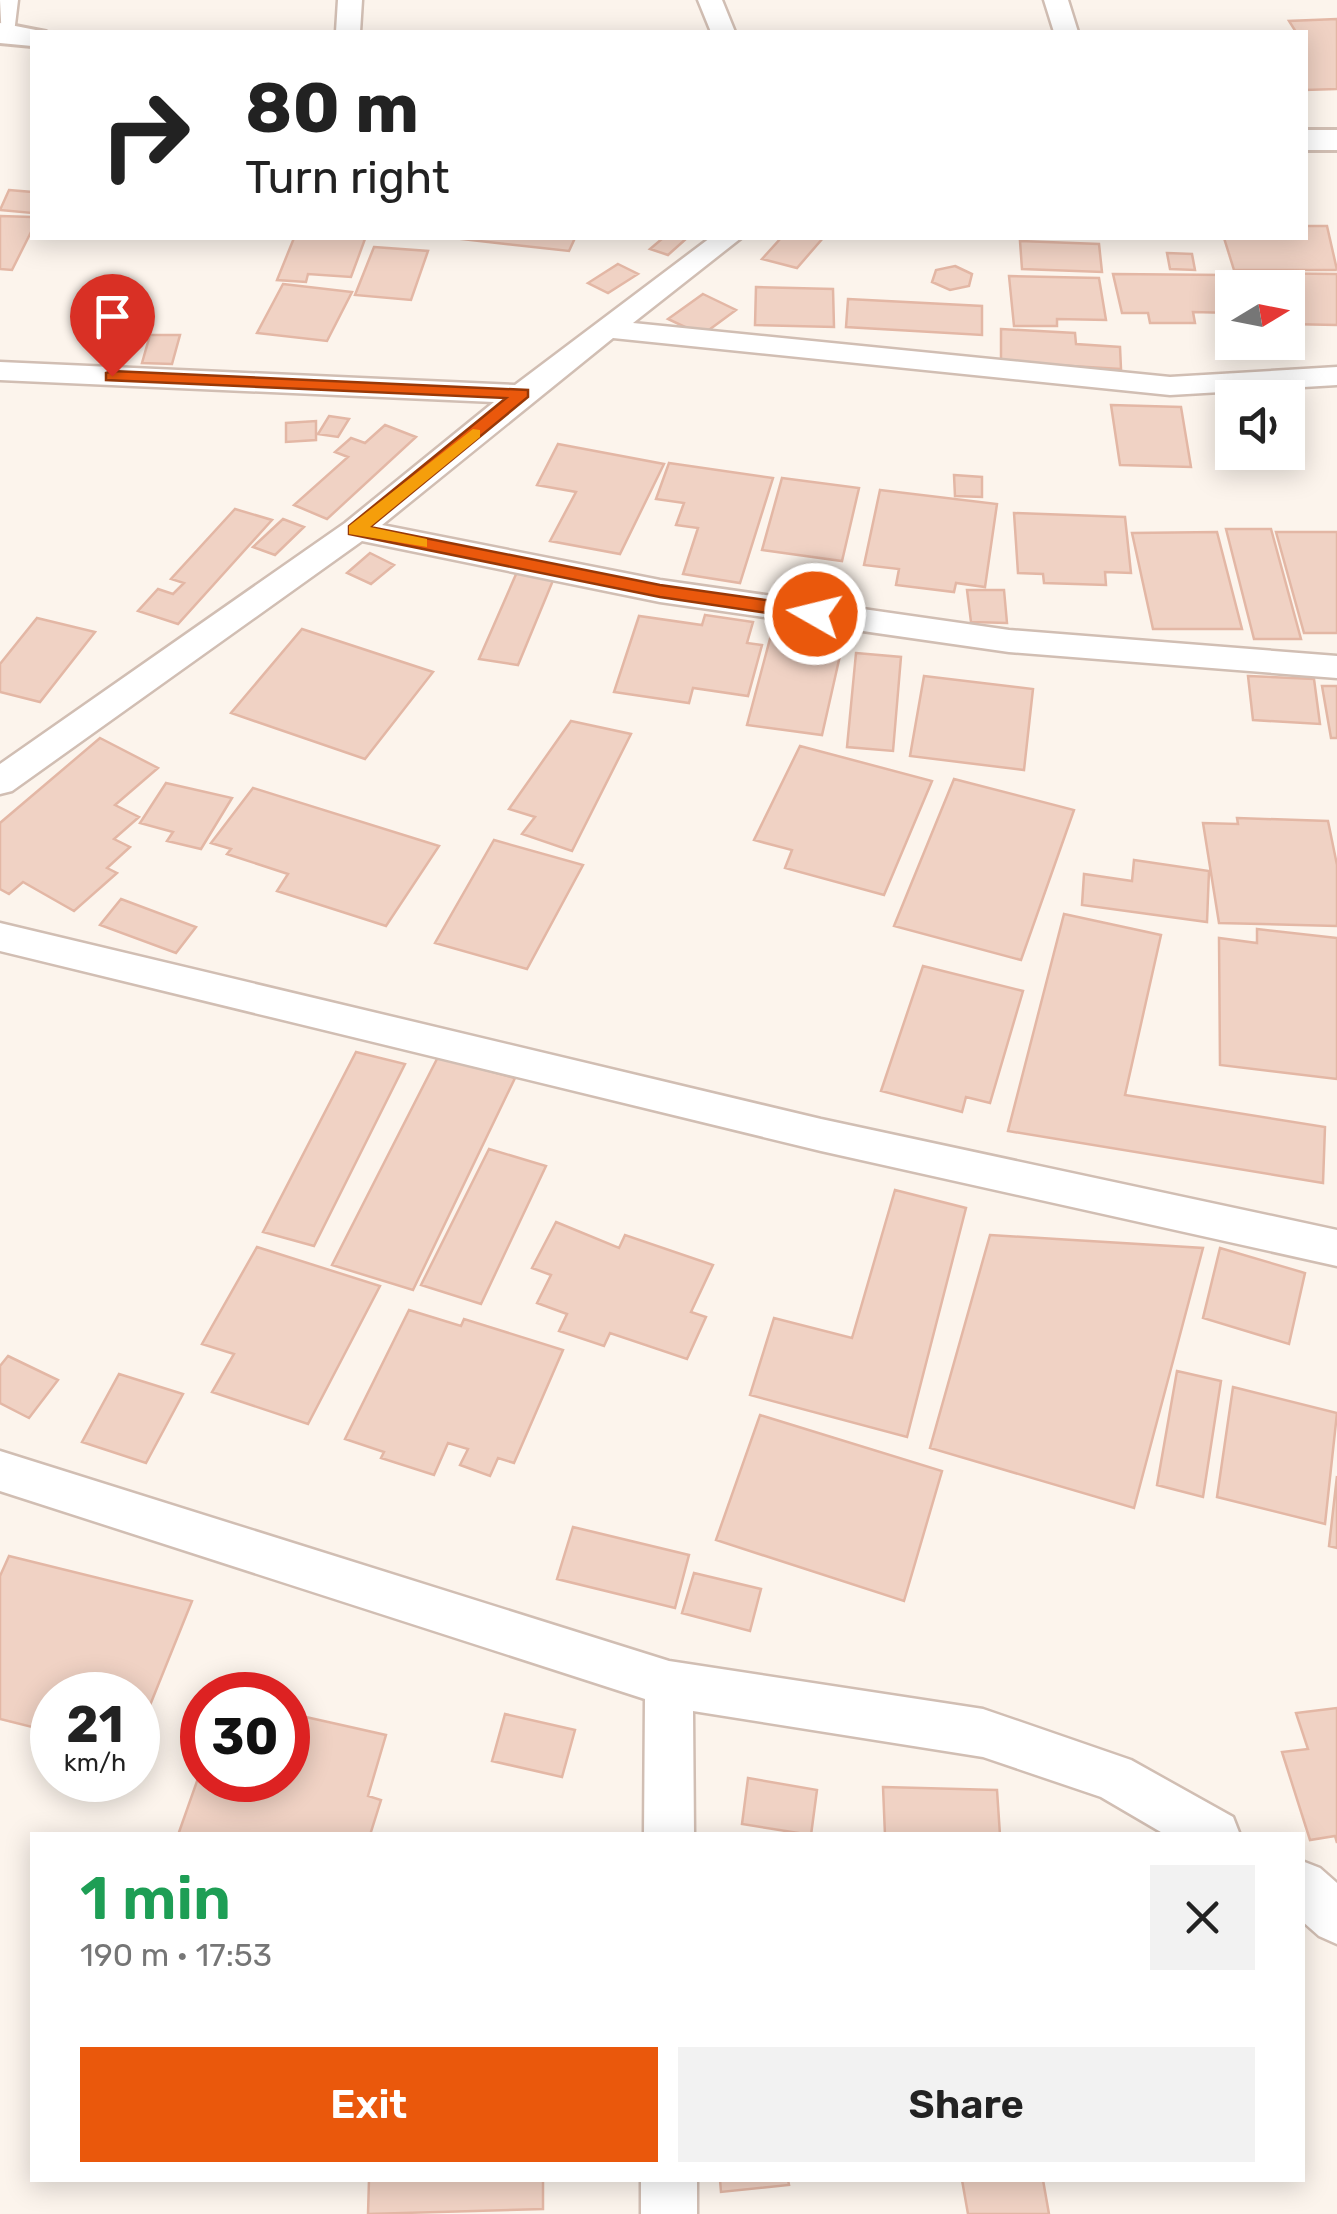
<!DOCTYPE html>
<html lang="en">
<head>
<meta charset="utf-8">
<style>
  :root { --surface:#fff; --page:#f2f2f2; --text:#222; --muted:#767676; --accent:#ea580c }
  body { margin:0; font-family:Rubik,sans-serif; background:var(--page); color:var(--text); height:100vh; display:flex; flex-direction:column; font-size:38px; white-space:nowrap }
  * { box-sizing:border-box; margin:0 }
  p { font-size:32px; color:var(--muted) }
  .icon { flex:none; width:55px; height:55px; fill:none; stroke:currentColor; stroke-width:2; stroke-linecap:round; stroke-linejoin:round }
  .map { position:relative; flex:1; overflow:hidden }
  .side { position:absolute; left:30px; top:1832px; width:1275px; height:350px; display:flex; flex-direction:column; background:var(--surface); border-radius:0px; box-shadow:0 5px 25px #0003 }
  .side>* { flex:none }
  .banner { position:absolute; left:30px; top:30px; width:1278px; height:210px; border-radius:0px; box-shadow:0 5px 25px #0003; background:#fff; color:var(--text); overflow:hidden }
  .needle { width:65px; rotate:80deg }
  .controls { position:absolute; left:1215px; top:270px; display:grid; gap:20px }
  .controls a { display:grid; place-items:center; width:90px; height:90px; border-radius:0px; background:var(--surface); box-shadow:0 5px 25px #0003; font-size:50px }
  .speed { position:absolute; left:30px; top:1672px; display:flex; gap:20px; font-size:50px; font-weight:700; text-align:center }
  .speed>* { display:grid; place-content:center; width:130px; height:130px; border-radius:50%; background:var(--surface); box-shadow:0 5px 25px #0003; line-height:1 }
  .speed small { font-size:25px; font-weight:400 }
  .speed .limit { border:15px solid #d22; background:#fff; color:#111 }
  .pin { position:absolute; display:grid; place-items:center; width:85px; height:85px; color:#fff; margin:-102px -42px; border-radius:50% 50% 50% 0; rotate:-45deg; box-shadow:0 0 10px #0007 }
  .pin .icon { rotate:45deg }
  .me { position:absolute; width:110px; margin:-55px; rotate:278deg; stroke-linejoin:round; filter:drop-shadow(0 0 8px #0008) }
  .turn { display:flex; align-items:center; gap:35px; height:210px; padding:0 50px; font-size:45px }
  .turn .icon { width:130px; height:130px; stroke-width:2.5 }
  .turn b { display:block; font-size:70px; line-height:85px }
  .round { display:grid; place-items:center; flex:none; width:105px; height:105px; border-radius:0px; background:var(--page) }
  .summary { display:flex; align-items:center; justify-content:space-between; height:170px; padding:0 50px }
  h1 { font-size:60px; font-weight:600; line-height:75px; color:#1e9e55 }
  .button { display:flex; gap:20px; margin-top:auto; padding:20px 50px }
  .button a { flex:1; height:115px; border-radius:0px; background:var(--accent); color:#fff; font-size:40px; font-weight:600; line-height:115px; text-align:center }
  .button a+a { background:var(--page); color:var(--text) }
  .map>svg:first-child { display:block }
  .building { fill:#f0d2c4; stroke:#e3b7a5; stroke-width:2.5 }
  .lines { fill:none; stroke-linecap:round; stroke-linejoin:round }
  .minor-casing { stroke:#d1beb3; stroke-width:5 }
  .tertiary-casing { stroke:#d1beb3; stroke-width:6 }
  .minor { fill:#fff; fill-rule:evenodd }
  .tertiary { fill:#fff; fill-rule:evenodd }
  .route { fill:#ea580c; stroke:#983908; stroke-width:2.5 }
  .slow { fill:#f59e0b }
</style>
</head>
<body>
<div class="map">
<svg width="1337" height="2214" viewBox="0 0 1337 2214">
  <rect width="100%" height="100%" fill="#fcf4ec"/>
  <path class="building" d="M 1337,19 L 1337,89 L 1305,90 L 1305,32 L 1296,32 L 1289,21 Z
    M 9,190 L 32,192 L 32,213 L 0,210 Z
    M 0,216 L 32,217 L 32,230 L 12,270 L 0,269 Z
    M 1305,226 L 1327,226 L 1337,270 L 1234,270 L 1224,238 L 1305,238 Z
    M 294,238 L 346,238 L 365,239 L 351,277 L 308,274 L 306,282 L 277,280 Z
    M 453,238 L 575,238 L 569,251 Z
    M 663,238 L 687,238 L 668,255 L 650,249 Z
    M 781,238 L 823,238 L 797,268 L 762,259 Z
    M 1020,241 L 1099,244 L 1102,272 L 1022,269 Z
    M 374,247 L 428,251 L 411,300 L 355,295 Z
    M 1167,253 L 1192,254 L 1195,270 L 1170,269 Z
    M 618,264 L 638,274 L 608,293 L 588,283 Z
    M 955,266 L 972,274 L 969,286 L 950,290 L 932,282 L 936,270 Z
    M 1232,273 L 1337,274 L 1337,325 L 1288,324 L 1288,288 L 1236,288 Z
    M 1113,274 L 1225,275 L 1232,313 L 1193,312 L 1195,323 L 1150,323 L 1148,313 L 1122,313 Z
    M 1009,276 L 1099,278 L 1106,320 L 1057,319 L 1057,326 L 1014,326 Z
    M 283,284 L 352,292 L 327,341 L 257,333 Z
    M 756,287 L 833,289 L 834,327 L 755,325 Z
    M 703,294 L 736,310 L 702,335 L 668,319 Z
    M 848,299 L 982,306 L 982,335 L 846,327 Z
    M 1001,329 L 1075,333 L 1076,344 L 1120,347 L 1121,369 L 1001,362 Z
    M 150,335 L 180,335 L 172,364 L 142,363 Z
    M 1111,405 L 1181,407 L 1191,467 L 1120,465 Z
    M 329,416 L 349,419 L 338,437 L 318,434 Z
    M 316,421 L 316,440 L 286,442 L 286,423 Z
    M 385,425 L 416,437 L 327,519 L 294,505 L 348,457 L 335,452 L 351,438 L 365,443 Z
    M 558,444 L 664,464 L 620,554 L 550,541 L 576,492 L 537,485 Z
    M 669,463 L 773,478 L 740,583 L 683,574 L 698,528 L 676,525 L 684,503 L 656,499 Z
    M 954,475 L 982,477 L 982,497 L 955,496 Z
    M 782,478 L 859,488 L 842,561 L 762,550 Z
    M 880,490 L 997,504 L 985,587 L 956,583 L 954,592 L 896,585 L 899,569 L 864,565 Z
    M 235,509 L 272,520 L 178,624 L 138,611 L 158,589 L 173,594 L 184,583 L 171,579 Z
    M 1014,513 L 1125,517 L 1131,573 L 1105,572 L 1106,585 L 1044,583 L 1043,574 L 1018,573 Z
    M 283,519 L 304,527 L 275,555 L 253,547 Z
    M 1226,529 L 1271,529 L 1301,639 L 1254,639 Z
    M 1217,532 L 1242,629 L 1153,629 L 1132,533 Z
    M 1276,532 L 1337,532 L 1337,633 L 1304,633 Z
    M 370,553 L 394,565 L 371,584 L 347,573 Z
    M 517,572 L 554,578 L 518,665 L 479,659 Z
    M 967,590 L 1004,590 L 1007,623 L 971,622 Z
    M 705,615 L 753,622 L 747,643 L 762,645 L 748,696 L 693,688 L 689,703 L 614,692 L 639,616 L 702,625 Z
    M 37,618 L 95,632 L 40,702 L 0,692 L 0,664 Z
    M 775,620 L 846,629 L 822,735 L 747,725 Z
    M 302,629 L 433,672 L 365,759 L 231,713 Z
    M 856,653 L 901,657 L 893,751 L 847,747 Z
    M 924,676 L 1033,689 L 1024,770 L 910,756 Z
    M 1248,676 L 1314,679 L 1320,724 L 1253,720 Z
    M 1322,686 L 1337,686 L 1337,738 L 1331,738 Z
    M 571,721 L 631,734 L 572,851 L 522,834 L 535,817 L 509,809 Z
    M 100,738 L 158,768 L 115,805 L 139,817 L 114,839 L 130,847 L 107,868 L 117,873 L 74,911 L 23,882 L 9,894 L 0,889 L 0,823 Z
    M 800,746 L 932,781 L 884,895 L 785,868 L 792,850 L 754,840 Z
    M 954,779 L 1074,810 L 1021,960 L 894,926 Z
    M 166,783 L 232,798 L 201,849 L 167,841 L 173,832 L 140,823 Z
    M 253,788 L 439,846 L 386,926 L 277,891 L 288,874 L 227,854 L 231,849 L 211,843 Z
    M 1237,818 L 1328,821 L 1337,865 L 1337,926 L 1219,923 L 1203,823 L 1238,824 Z
    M 494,840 L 583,865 L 527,969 L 435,943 Z
    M 1134,860 L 1209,871 L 1207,922 L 1082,905 L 1084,874 L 1132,881 Z
    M 121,899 L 196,927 L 176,953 L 100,925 Z
    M 1064,914 L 1161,935 L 1125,1095 L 1325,1127 L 1323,1183 L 1008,1131 Z
    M 1257,929 L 1337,938 L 1337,1079 L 1220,1065 L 1219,938 L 1257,943 Z
    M 923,966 L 1023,991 L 990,1103 L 966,1097 L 962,1112 L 881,1091 Z
    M 356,1052 L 405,1064 L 314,1246 L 263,1232 Z
    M 438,1057 L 515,1078 L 413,1290 L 332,1265 Z
    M 489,1149 L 546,1166 L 481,1304 L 421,1285 Z
    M 895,1190 L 966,1208 L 907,1437 L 750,1395 L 774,1318 L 852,1338 Z
    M 556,1222 L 619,1248 L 625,1235 L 713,1265 L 691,1312 L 706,1317 L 687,1359 L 610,1333 L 604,1346 L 559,1331 L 567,1314 L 537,1303 L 551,1275 L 532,1268 Z
    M 990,1235 L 1203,1248 L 1134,1508 L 930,1448 Z
    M 257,1247 L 380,1286 L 308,1424 L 212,1392 L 234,1354 L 202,1344 Z
    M 1220,1248 L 1305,1273 L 1289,1344 L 1203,1318 Z
    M 409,1310 L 461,1326 L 464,1319 L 563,1350 L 514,1463 L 498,1458 L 490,1476 L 460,1465 L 468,1449 L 448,1443 L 434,1475 L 381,1458 L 384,1452 L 345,1439 Z
    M 8,1356 L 58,1380 L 29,1418 L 0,1403 L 0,1366 Z
    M 1177,1371 L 1221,1381 L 1203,1497 L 1157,1485 Z
    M 119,1374 L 183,1394 L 146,1463 L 82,1442 Z
    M 1233,1387 L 1337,1413 L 1325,1524 L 1217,1497 Z
    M 760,1415 L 942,1471 L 904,1601 L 716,1540 Z
    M 1337,1476 L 1337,1548 L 1329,1546 Z
    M 573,1527 L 689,1555 L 675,1608 L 557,1579 Z
    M 9,1556 L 192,1601 L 140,1730 L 138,1695 L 52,1695 L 52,1732 L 0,1719 L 0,1576 Z
    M 694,1573 L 761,1589 L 750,1631 L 682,1613 Z
    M 1337,1708 L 1337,1843 L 1335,1836 L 1310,1840 L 1282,1752 L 1308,1749 L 1296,1713 Z
    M 288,1713 L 386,1735 L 368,1796 L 381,1800 L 370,1835 L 178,1835 L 202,1767 L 202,1780 L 288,1780 Z
    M 505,1714 L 575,1730 L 562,1777 L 492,1761 Z
    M 748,1778 L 817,1790 L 811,1835 L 742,1824 Z
    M 883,1787 L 997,1790 L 1000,1835 L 885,1835 Z
    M 369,2180 L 543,2180 L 543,2209 L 368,2214 Z
    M 720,2180 L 788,2180 L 789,2185 L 721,2192 Z
    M 962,2180 L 1043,2180 L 1049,2214 L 968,2214 Z"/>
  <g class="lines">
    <g class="minor-casing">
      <path id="minor" d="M 0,0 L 18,0 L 14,33 L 2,40 Z
        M 338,0 L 362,0 L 360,32 L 336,32 Z
        M 698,0 L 722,0 L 735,32 L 711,32 Z
        M 1044,0 L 1068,0 L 1078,32 L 1054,32 Z
        M 710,238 L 741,238 L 633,323 L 1170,377 L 1337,367 L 1337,385 L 1170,395 L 613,338 L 382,525 L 660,580 L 1009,630 L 1337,656 L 1337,678 L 1009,652 L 660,602 L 362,541 L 12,791 L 0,794 L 0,764 L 345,523 L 494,402 L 0,380 L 0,362 L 515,385 Z
        M 0,923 L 821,1119 L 1337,1230 L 1337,1266 L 821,1151 L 0,951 Z
        M 0,1451 L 669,1661 L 983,1709 L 1131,1760 L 1233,1817 L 1240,1835 L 1166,1835 L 1101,1797 L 983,1757 L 693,1711 L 694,1835 L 644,1835 L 645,1699 L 0,1491 Z
        M 1302,1861 L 1320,1868 L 1337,1883 L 1337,1944 L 1319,1936 L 1302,1921 Z
        M 641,2180 L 697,2180 L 697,2214 L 641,2214 Z"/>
    </g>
    <g class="tertiary-casing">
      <path id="tertiary" d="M 0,23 L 46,32 L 32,32 L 32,46 L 0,43 Z
        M 1305,130 L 1337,130 L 1337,150 L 1305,150 Z"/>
    </g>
    <use href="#minor" class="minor"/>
    <use href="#tertiary" class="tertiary"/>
  </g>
  <path class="route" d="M 112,371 L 528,390 L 528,397 L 370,527 L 660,585 L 815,607 L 824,614 L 815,620 L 660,597 L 349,534 L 349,526 L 506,398 L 106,380 L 106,373 Z"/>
  <path class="slow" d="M 473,429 L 480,430 L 480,437 L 370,527 L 427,539 L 427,547 L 349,534 L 349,526 Z"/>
</svg>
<div class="controls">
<a><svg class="needle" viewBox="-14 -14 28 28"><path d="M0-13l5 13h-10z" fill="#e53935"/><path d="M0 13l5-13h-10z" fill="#767676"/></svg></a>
<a><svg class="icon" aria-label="sound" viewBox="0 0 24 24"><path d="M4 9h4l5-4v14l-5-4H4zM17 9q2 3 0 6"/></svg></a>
</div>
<div class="speed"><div>21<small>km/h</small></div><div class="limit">30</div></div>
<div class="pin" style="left:112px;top:376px;background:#d93025"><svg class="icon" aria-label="arrive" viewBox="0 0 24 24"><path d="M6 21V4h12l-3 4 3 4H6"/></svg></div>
<svg class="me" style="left:815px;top:614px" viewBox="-20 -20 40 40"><circle r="17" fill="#ea580c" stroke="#fff" stroke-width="3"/><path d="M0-11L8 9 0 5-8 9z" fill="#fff"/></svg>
<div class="banner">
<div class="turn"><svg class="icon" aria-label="right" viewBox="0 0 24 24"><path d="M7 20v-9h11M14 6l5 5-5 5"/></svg><div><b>80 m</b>Turn right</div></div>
</div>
<section class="side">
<div class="summary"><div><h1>1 min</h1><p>190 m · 17:53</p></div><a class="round"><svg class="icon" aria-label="close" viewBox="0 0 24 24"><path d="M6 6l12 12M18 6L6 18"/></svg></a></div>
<div class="button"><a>Exit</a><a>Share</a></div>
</section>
</div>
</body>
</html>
